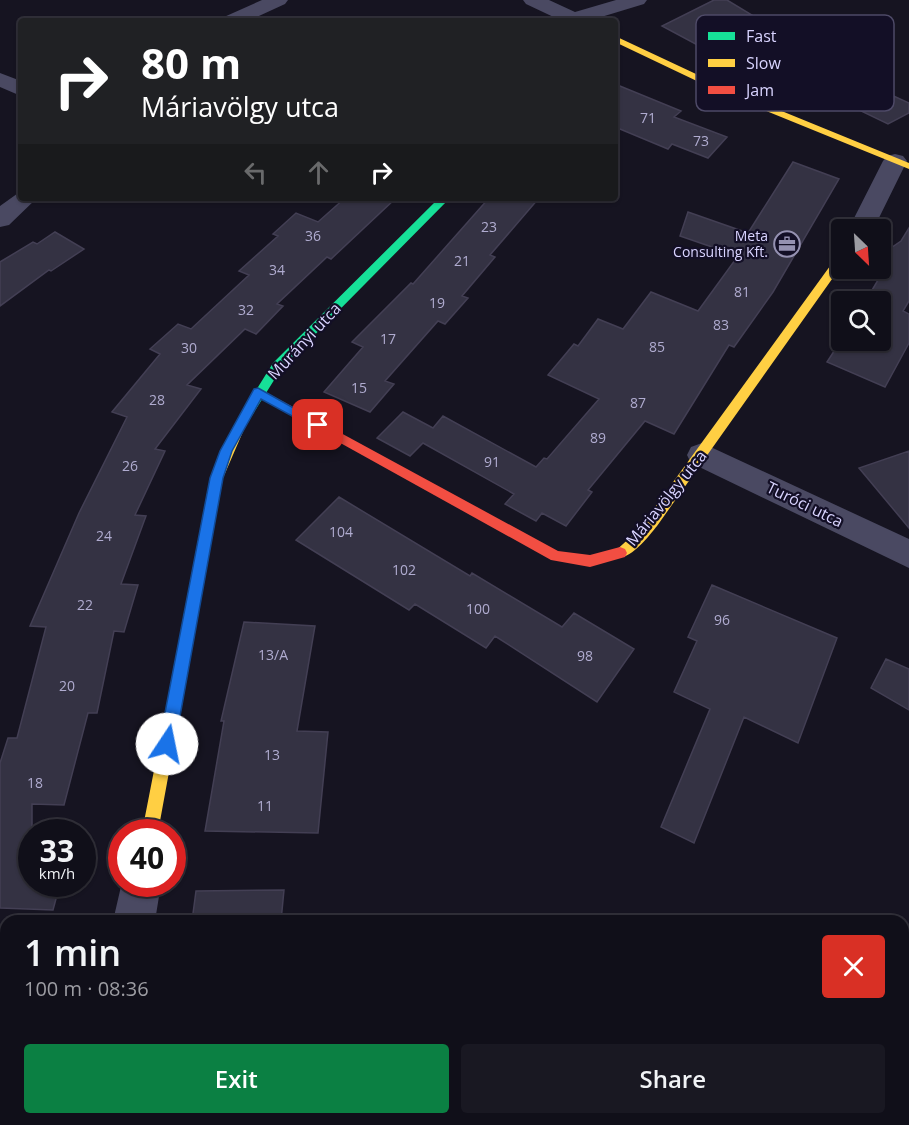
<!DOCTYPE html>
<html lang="en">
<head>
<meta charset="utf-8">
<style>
  :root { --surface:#100f19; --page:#191822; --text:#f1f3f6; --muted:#9c9ca2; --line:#302f38; --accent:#0b8043 }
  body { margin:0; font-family:"Open Sans",sans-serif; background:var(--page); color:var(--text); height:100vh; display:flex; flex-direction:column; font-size:22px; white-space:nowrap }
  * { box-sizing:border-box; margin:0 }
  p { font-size:20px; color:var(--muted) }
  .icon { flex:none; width:33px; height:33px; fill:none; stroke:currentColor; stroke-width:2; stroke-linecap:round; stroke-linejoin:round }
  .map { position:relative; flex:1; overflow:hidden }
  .drawer { position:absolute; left:0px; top:915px; width:909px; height:210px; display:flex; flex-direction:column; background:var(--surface); border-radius:18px 18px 0 0; box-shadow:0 2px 4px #0004,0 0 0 2px var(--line) }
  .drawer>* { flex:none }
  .top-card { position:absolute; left:18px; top:18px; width:600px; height:183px; border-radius:6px; box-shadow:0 2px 4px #0004,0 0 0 2px var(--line); background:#202124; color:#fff; overflow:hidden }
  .needle { width:39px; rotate:155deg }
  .tools { position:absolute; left:831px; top:219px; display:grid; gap:12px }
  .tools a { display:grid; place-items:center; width:60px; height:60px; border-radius:6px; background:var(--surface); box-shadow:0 2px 4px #0004,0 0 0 2px var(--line); font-size:30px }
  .speed { position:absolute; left:18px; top:819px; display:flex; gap:12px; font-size:30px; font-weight:700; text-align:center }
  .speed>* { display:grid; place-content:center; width:78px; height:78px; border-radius:50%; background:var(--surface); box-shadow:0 2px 4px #0004,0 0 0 2px var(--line); line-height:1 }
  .speed small { font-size:15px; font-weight:400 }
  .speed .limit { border:9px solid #d22; background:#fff; color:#111 }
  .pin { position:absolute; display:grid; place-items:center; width:51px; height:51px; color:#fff; margin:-26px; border-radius:12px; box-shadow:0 3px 9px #0006 }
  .me { position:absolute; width:66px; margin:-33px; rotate:11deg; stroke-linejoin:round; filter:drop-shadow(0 0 4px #0008) }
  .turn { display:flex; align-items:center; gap:21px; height:126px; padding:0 24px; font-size:27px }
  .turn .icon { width:78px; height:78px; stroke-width:2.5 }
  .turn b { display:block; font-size:42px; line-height:51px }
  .lanes { display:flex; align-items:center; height:57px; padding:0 24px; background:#0003; justify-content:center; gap:30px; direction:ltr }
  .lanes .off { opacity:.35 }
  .round { display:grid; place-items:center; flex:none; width:63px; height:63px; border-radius:6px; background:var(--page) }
  .summary { display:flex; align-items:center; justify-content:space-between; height:102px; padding:0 24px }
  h1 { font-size:36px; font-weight:600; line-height:45px }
  .primary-button { display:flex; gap:12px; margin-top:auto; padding:12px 24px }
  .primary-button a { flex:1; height:69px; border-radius:6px; background:var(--accent); color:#fff; font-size:24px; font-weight:600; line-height:69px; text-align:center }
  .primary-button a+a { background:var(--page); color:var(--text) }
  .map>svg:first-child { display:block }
  .building { fill:#343243; stroke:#433f54; stroke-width:1.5 }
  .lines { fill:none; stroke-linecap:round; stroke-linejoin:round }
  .street { fill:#4a4962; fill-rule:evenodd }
  .fast { fill:#16e098; fill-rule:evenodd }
  .slow { fill:#ffcf43; fill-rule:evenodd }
  .jam { fill:#f24e42; fill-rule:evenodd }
  .route { fill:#1a73e8; stroke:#114b97; stroke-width:1.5 }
  .labels { text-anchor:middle; stroke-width:4.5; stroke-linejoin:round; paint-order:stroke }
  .number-label { font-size:14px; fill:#b0acd0 }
  .far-poi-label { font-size:14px; fill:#d9d4ff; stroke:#130f26; text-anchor:end }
  .street-label { font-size:16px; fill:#d9d4ff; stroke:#130f26 }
  .key { fill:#130f26; stroke:#4e4a67; stroke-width:1.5 }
  .key-label { font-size:16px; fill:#d9d4ff }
</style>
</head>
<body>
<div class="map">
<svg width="909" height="1125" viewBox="0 0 909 1125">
  <rect width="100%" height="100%" fill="#161421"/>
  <path class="building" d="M 714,0 L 727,0 L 800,44 L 768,57 L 790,67 L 757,84 L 727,69 L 735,65 L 662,26 Z
    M 615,84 L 681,111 L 674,117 L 727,137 L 708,158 L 672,144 L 668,149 L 615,127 Z
    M 887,93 L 909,103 L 909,113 L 888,124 L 857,109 Z
    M 793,162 L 839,179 L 773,292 L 734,347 L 729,345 L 674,434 L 645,421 L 588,490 L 592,492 L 566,526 L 542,513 L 536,521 L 505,504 L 514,494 L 423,443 L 410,456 L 377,438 L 403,412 L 433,428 L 443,416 L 536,467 L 544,458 L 547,459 L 599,399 L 548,375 L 574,344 L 578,346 L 598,319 L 623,329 L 651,292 L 698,311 L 738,256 L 680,236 L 688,212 L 748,233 Z
    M 345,198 L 396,198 L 331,259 L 327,257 L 277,304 L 283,306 L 256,334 L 245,329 L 187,385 L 201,389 L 155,449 L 165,451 L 135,515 L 146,516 L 121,584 L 138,585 L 124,632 L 114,631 L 97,713 L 88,713 L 64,805 L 32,804 L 32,884 L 60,884 L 53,910 L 0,908 L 0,763 L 8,738 L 17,738 L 46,627 L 30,626 L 79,513 L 127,417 L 112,412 L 160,354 L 150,349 L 178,324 L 191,329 L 249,275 L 239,271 L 278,236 L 273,234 L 296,213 L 318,222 Z
    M 489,198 L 539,198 L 490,255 L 495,257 L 462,296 L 468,298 L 445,324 L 438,321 L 385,381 L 394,384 L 370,412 L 324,392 L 363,347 L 352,342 L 411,283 L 413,284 Z
    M 909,228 L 909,301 L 903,311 L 909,314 L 909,343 L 885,387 L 827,362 L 842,339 L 880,340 L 880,302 L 865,302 L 881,275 L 880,260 L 885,252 L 901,241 Z
    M 55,232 L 84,249 L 51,271 L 49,270 L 0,306 L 0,262 L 33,242 L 37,244 Z
    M 909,451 L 909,528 L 859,468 Z
    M 339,497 L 470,576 L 472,573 L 562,627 L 574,613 L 634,649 L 597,702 L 495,636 L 486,648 L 415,604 L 409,610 L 296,540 Z
    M 712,585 L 837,638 L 798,743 L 744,717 L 694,843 L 661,827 L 710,709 L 674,692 L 697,641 L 688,637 Z
    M 244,622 L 315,626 L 297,731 L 328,732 L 318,833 L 205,831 L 224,721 L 221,721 Z
    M 886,659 L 909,669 L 909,710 L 871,688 Z
    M 284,890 L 281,921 L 192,921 L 196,891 Z"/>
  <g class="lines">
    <path class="street" d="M 262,0 L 288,0 L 285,4 L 248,21 L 221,21 L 224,17 Z
      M 523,0 L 549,0 L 575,12 L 616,0 L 647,0 L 644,4 L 588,21 L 562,21 L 526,4 Z
      M 0,73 L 21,81 L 21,96 L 0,87 Z
      M 895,154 L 903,156 L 907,161 L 873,230 L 848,230 L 883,161 L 887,156 Z
      M 21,191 L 21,198 L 37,198 L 9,225 L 0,227 L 0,206 Z
      M 702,443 L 909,539 L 909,568 L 691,463 L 687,455 L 691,447 Z
      M 122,882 L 161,884 L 155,921 L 113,921 Z
      M 73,1119 L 119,1119 L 118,1125 L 72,1125 Z"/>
    <path class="fast" d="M 439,198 L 450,198 L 281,369 L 243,430 L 235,430 L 233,427 L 235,424 L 273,363 Z"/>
    <path class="slow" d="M 615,36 L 728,89 L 909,163 L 909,169 L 722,93 L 615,42 Z
      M 842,254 L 842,265 L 657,526 C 649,536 629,562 615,557 L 613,553 L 633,535 L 647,518 L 838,255 Z
      M 239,422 L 245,427 L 223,478 L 158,832 L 142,832 L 211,478 L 233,427 Z"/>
    <path class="jam" d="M 258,388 L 558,551 L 590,555 L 620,547 L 625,549 L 627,553 L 625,557 L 590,567 L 551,560 L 254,395 L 252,392 Z"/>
  </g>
  <path class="route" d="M 258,388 L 324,425 L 322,428 L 314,428 L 261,399 L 232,451 L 223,478 L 175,744 L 172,749 L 167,751 L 161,749 L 159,744 L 210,478 L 220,451 L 254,389 Z"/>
  <defs>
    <g id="office-ring" transform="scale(1.35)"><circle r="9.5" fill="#130f26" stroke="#9591b1" stroke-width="1.5"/><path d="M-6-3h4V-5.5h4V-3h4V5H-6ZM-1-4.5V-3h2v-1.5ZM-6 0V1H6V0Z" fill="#9591b1"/></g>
  </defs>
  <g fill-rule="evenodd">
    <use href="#office-ring" x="787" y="244"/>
  </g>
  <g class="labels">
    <g class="number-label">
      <text x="648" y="123">71</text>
      <text x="701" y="146">73</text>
      <text x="489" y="232">23</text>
      <text x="313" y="241">36</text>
      <text x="462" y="266">21</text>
      <text x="277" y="275">34</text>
      <text x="742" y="297">81</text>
      <text x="437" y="308">19</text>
      <text x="246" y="315">32</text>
      <text x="721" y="330">83</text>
      <text x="388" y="344">17</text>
      <text x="657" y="352">85</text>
      <text x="189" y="353">30</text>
      <text x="359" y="393">15</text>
      <text x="157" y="405">28</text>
      <text x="638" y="408">87</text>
      <text x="598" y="443">89</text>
      <text x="492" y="467">91</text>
      <text x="130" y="471">26</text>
      <text x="341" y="537">104</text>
      <text x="104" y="541">24</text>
      <text x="404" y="575">102</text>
      <text x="85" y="610">22</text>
      <text x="478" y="614">100</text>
      <text x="722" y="625">96</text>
      <text x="273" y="660">13/A</text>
      <text x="585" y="661">98</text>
      <text x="67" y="691">20</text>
      <text x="272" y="760">13</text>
      <text x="35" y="788">18</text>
      <text x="265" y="811">11</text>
    </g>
    <g class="far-poi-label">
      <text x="768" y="241">Meta<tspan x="768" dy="16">Consulting Kft.</tspan></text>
    </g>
    <g class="street-label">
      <text transform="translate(304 341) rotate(-47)" y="6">Murányi utca</text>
      <text transform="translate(666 498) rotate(-51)" y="6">Máriavölgy utca</text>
      <text transform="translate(805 504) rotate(26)" y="6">Turóci utca</text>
    </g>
  </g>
  <rect x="696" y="15" width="198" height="96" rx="9" class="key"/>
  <rect x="708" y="32" width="27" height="8" fill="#16e098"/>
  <rect x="708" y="59" width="27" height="8" fill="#ffcf43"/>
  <rect x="708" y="86" width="27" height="8" fill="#f24e42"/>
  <g class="key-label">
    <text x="746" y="42">Fast</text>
    <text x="746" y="69">Slow</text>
    <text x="746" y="96">Jam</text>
  </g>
</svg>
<div class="tools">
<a><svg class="needle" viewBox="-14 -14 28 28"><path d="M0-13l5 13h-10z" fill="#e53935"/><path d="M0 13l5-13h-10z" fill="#9c9ca2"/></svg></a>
<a><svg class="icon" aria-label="search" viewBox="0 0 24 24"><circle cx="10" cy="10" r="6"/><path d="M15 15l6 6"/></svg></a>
</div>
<div class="speed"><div>33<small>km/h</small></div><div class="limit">40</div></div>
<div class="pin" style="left:318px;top:425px;background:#d93025"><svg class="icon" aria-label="arrive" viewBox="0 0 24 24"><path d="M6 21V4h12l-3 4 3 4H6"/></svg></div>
<svg class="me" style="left:167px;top:744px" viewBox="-20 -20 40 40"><circle r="19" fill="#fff"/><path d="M0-13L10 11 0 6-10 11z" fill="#1a73e8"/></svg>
<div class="top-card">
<div class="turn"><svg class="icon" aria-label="right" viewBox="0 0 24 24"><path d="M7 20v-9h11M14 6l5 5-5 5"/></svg><div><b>80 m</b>Máriavölgy utca</div></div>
<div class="lanes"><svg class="icon off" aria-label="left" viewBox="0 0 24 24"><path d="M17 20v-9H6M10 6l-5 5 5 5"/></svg><svg class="icon off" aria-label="ahead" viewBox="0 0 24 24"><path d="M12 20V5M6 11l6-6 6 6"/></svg><svg class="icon" aria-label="right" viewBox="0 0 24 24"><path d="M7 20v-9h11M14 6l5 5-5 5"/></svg></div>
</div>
<section class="drawer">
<div class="summary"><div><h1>1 min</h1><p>100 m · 08:36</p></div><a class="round" style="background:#d93025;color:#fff"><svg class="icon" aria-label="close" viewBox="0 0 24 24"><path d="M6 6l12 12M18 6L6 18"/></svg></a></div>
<div class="primary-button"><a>Exit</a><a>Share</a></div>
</section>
</div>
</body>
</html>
